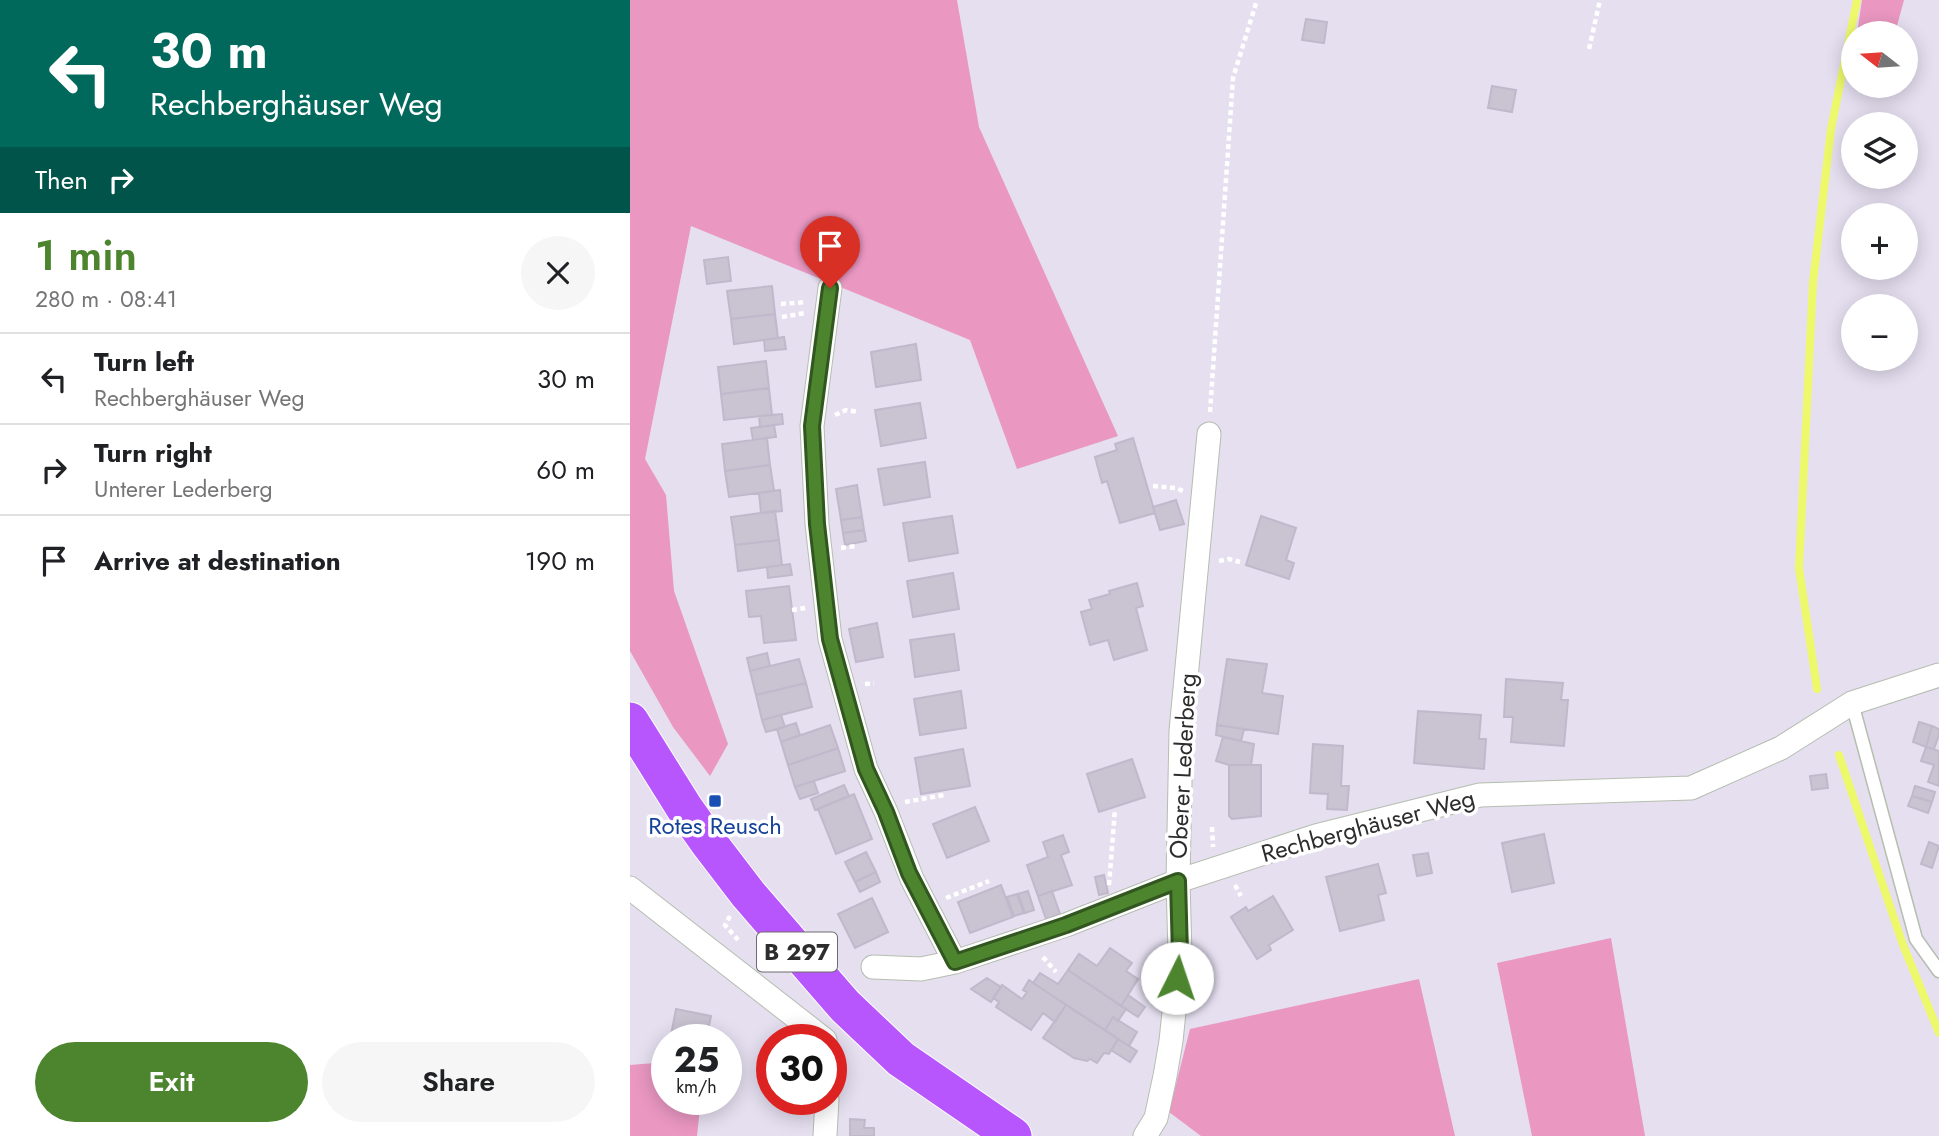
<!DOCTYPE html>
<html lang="en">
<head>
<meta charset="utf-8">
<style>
  :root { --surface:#fff; --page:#f6f6f6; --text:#202124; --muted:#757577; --line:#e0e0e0; --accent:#4d852f }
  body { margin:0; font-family:Jost,sans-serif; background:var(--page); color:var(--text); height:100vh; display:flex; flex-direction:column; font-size:26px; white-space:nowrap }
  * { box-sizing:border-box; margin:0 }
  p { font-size:23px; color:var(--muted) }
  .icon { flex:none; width:38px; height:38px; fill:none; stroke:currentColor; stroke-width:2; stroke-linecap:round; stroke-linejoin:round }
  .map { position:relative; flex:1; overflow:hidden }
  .panel { display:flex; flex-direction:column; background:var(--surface); width:630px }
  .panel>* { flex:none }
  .hud { background:#00695c; color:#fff; overflow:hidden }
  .needle { width:46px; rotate:287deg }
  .buttons { position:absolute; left:1211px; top:21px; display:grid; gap:14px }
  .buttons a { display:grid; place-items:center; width:77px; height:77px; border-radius:50%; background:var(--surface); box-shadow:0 4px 18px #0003; font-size:35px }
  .speed { position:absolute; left:21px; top:1024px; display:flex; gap:14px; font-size:35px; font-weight:700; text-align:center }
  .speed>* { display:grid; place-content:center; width:91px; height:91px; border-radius:50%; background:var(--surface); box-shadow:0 4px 18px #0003; line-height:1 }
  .speed small { font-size:18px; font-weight:400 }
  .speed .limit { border:10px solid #d22; background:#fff; color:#111 }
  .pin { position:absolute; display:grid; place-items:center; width:60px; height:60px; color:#fff; margin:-72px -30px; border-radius:50% 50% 50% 0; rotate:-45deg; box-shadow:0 0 7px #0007 }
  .pin .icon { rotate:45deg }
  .me { position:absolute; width:77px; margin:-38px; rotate:4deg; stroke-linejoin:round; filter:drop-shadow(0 0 5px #0008) }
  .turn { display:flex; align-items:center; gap:24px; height:147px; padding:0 35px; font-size:32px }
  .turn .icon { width:91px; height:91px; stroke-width:2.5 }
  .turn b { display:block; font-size:49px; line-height:60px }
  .then { display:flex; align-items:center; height:66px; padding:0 35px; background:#0003; gap:14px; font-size:26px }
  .round { display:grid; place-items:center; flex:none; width:74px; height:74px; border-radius:37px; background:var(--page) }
  .head { display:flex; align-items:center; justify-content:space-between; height:119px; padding:0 35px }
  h1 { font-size:42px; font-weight:600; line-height:52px; color:var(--accent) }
  .cta { display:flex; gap:14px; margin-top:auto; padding:14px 35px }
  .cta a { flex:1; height:80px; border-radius:42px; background:var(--accent); color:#fff; font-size:28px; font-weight:600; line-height:80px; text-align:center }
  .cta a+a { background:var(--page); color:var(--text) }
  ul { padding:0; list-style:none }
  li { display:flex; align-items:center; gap:21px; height:91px; padding:0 35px; border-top:2px solid var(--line) }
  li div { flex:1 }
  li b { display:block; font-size:26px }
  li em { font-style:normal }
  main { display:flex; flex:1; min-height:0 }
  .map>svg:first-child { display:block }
  .green { fill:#ea97c2 }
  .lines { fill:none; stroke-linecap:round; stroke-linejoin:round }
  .stream { stroke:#edf96a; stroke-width:8 }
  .building { fill:#cac3d2; stroke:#c1b8cc; stroke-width:2 }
  .lane-casing { stroke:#b5beaf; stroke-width:15 }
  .street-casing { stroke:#b5beaf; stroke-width:25 }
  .primary-casing { stroke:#fff; stroke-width:39 }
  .path { stroke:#fff; stroke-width:4.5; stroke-dasharray:5 3.5; stroke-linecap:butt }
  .lane { stroke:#fff; stroke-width:12 }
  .street { stroke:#fff; stroke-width:23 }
  .primary { stroke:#b856fd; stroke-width:37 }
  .route-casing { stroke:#32561f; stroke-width:18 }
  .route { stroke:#4d852f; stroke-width:12 }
  .transit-dot { fill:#1a4fb4; stroke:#fff; stroke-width:2.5 }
  .labels { text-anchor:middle; stroke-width:7; stroke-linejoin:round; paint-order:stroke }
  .shield { fill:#fff; stroke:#6c6c6c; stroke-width:2 }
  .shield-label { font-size:23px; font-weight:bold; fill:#2d2d2d }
  .street-label { font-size:24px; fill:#2d2d2d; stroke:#fff }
  .transit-label { font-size:24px; fill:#164399; stroke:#fff }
</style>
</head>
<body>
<main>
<section class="panel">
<div class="hud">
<div class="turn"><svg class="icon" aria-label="left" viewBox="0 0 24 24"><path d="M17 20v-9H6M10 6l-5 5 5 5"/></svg><div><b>30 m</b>Rechberghäuser Weg</div></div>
<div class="then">Then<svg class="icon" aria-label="right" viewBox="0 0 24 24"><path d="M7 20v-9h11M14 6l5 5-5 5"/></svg></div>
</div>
<div class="head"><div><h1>1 min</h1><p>280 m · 08:41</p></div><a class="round"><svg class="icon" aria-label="close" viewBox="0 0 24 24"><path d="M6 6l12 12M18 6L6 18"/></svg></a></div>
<ul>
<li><svg class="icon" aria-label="left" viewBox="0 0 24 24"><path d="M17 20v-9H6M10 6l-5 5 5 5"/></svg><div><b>Turn left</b><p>Rechberghäuser Weg</p></div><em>30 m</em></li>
<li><svg class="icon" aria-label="right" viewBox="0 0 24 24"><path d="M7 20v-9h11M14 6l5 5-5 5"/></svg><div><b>Turn right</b><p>Unterer Lederberg</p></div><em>60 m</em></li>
<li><svg class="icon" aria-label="arrive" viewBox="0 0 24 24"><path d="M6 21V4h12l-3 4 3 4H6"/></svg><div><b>Arrive at destination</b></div><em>190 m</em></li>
</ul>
<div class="cta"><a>Exit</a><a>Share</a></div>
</section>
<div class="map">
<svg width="1309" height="1136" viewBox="0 0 1309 1136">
  <rect width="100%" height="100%" fill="#e5dff0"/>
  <path class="green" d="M 0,0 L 327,0 L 349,127 L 488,436 L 387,469 L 340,340 L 61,226 L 15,459 L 36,495 L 44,591 L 98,744 L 80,776 L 43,727 L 0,651 Z
    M 1232,0 L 1274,0 L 1265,33 L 1227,33 Z
    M 981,938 L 1015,1136 L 902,1136 L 867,963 Z
    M 789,979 L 825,1136 L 571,1136 L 539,1112 L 560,1029 Z
    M 37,1062 L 37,1099 L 71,1099 L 67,1136 L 0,1136 L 0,1065 Z"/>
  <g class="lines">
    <path class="stream" d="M 1187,689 L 1169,568 L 1183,282 L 1201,129 L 1227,0
      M 1209,755 L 1273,945 L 1309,1033"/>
  </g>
  <path class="building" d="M 676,19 L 697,22 L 694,43 L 672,40 Z
    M 862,86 L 886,90 L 882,112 L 858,108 Z
    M 98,257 L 101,281 L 77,284 L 74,260 Z
    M 142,286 L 145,314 L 101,319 L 97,291 Z
    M 145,314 L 148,338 L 104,344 L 101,319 Z
    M 154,337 L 156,349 L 135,351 L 134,340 Z
    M 286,344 L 291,380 L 246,387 L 241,352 Z
    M 136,361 L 139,388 L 91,394 L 88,367 Z
    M 139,388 L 142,415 L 94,420 L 91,394 Z
    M 290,403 L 296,438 L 251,446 L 245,410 Z
    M 152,414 L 153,424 L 130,427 L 129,416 Z
    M 144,425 L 146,437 L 123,440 L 121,428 Z
    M 137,438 L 140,465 L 95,471 L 92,444 Z
    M 503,438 L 525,513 L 490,523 L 477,481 L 472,483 L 465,457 L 487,450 L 485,444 Z
    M 295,462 L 300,497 L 254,505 L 248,469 Z
    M 140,465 L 144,491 L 99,497 L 95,471 Z
    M 227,485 L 232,517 L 211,520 L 206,489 Z
    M 150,490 L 152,511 L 131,513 L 129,493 Z
    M 546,500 L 554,524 L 530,530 L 523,507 Z
    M 145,511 L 149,540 L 105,545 L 101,517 Z
    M 322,516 L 328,553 L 279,561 L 273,523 Z
    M 631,516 L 666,528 L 656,560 L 664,563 L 659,579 L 616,565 Z
    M 232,517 L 234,530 L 213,533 L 211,520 Z
    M 234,530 L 236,541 L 215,545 L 213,533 Z
    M 149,540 L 152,565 L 108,571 L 105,545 Z
    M 160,564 L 162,575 L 138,578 L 137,567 Z
    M 323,573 L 329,609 L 283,617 L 277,581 Z
    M 507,583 L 513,606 L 506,608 L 517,650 L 484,660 L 478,640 L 460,645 L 451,612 L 462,609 L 459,600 L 480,594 L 479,591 Z
    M 159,586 L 166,640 L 134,643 L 131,616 L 119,617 L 116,591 Z
    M 247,623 L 253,657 L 226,662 L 219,629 Z
    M 324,634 L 329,670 L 285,677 L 280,640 Z
    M 137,653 L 140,666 L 120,671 L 117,658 Z
    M 169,659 L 176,683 L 126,695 L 120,671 Z
    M 597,659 L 637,664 L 632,693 L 653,696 L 648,734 L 587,725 Z
    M 876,679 L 933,683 L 931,700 L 938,700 L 934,746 L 881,742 L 883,717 L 874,717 Z
    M 176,683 L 182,707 L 132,720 L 126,695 Z
    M 331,691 L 336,728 L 290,735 L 284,699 Z
    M 788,711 L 851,715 L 849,739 L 856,739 L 854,769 L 784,763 Z
    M 151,715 L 155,727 L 136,732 L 132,720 Z
    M 1289,722 L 1302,726 L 1296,747 L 1283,742 Z
    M 166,723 L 170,735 L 151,742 L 147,729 Z
    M 200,725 L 208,748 L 158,765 L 151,742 Z
    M 587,725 L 614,729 L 611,741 L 586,735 Z
    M 1302,726 L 1309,729 L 1309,735 L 1304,749 L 1296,747 Z
    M 593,737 L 624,744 L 621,765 L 599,765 L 586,761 Z
    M 683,744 L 713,746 L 711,786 L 719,786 L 717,810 L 697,809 L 698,794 L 680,793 Z
    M 1296,747 L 1309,751 L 1309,786 L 1298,782 L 1304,765 L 1291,761 Z
    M 208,748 L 215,771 L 165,787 L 158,765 Z
    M 333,749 L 340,786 L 291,794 L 285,758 Z
    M 502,759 L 515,797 L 469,812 L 457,774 Z
    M 599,765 L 631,765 L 631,816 L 602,819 L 599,816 Z
    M 1196,774 L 1198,788 L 1182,790 L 1180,776 Z
    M 184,781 L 188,793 L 170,799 L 165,787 Z
    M 214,785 L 219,796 L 185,810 L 181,799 Z
    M 1285,786 L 1305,792 L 1302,802 L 1282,796 Z
    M 224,794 L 242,839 L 206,854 L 188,809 Z
    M 1282,796 L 1302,802 L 1298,813 L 1278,806 Z
    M 345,807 L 359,841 L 317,858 L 303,824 Z
    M 914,834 L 924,883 L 882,892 L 872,843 Z
    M 433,835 L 439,852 L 431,855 L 442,885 L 408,896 L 397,865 L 418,857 L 413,842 Z
    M 1299,842 L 1309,846 L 1302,868 L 1291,864 Z
    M 236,852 L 246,872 L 225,882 L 215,862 Z
    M 798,853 L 802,873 L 787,876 L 783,855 Z
    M 748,864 L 756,893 L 748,895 L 754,920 L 710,931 L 696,877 Z
    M 246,872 L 250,882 L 230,892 L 225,882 Z
    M 474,875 L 478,893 L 469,895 L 465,877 Z
    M 371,885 L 383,917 L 340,933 L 328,902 Z
    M 398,891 L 404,910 L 395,913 L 388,894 Z
    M 422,891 L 430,914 L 416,919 L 408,896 Z
    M 387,894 L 394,913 L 384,916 L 377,897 Z
    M 643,896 L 663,930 L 639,945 L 641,950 L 627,959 L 601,917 L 616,907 L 618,911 Z
    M 242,898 L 258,932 L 225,948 L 208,914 Z
    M 480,948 L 502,963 L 496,971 L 508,979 L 491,1006 L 438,970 L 449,954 L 467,966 Z
    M 438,970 L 496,1009 L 488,1021 L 483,1017 L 475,1030 L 403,983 L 410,973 L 428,984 Z
    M 357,978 L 371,987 L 361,1002 L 341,989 Z
    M 399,980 L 436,1005 L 425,1022 L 413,1013 L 401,1030 L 366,1007 L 369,1002 L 363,998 L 372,985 L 392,999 L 397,992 L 393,990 Z
    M 498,995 L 515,1007 L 508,1017 L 491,1006 Z
    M 436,1005 L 488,1039 L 479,1054 L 474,1053 L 467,1063 L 460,1059 L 457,1061 L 444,1058 L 413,1038 Z
    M 46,1009 L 81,1016 L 76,1040 L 40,1040 Z
    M 483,1017 L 507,1032 L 499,1046 L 475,1030 Z
    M 488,1039 L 507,1051 L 500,1062 L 481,1050 Z
    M 220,1119 L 235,1120 L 234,1128 L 244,1128 L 244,1136 L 220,1136 Z"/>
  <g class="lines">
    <g class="lane-casing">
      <path id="lane" d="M 1222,703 L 1286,939 L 1309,971"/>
    </g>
    <g class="street-casing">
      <path id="street" d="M 200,288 L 182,426 L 187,524 L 200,639 L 236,769 L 256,812 L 282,879 L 325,962
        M 0,888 L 195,1040
        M 243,967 L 291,969 L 325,962 L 436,925 L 548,881 L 686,836 L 850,795 L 1061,788 L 1151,748 L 1222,703 L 1309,675
        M 195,1136 L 197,1099
        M 515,1136 L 526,1118 L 535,1076 L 541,1041 L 550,954 L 548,881 L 551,731 L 579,434"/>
    </g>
    <g class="primary-casing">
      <path id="primary" d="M 0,721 L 55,809 L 79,843 L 118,894 L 215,1006 L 271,1059 L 383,1136"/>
    </g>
    <path class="path" d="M 959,49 L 970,0
      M 151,304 L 176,302
      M 152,317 L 175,313
      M 580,412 L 603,78 L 627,0
      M 205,415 L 216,410 L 229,412
      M 523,486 L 546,488 L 553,491
      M 211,548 L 226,546
      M 589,561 L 599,559 L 610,562
      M 162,610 L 175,608
      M 235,684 L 244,683
      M 275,802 L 314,795
      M 582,827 L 583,847
      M 479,885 L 485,809
      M 605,885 L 611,896
      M 316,898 L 359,881
      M 100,916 L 95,925 L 108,940
      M 413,957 L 426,972"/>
    <use href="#lane" class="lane"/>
    <use href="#street" class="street"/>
    <use href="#primary" class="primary"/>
  </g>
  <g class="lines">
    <g class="route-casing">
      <path id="route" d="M 200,288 L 182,426 L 187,524 L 200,639 L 236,769 L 256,812 L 279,873 L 325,962 L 436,925 L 548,881 L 550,954 L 547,978"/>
    </g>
    <use href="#route" class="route"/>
  </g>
  <rect class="transit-dot" x="78" y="794" width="14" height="14" rx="3.5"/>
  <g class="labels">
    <rect class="shield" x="127" y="932.5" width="80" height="39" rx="5"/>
    <g class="shield-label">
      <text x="167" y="960">B 297</text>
    </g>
    <g class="street-label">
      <text transform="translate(553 766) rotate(-87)" y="8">Oberer Lederberg</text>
      <text transform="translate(738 826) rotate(-15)" y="8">Rechberghäuser Weg</text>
    </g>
    <g class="transit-label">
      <text x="85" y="834">Rotes Reusch</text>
    </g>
  </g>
</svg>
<div class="buttons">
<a><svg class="needle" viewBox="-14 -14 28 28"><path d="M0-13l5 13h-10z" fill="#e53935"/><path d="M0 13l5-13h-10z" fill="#757577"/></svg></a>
<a><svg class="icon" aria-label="layers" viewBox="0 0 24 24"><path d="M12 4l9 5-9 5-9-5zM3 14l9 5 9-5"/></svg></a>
<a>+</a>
<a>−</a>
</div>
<div class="speed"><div>25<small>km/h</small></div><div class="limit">30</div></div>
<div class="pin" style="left:200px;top:288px;background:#d93025"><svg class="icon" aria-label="arrive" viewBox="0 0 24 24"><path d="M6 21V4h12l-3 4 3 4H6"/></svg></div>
<svg class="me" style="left:547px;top:978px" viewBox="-20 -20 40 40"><circle r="19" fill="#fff"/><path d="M0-13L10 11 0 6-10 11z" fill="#4d852f"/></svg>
</div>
</main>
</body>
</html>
